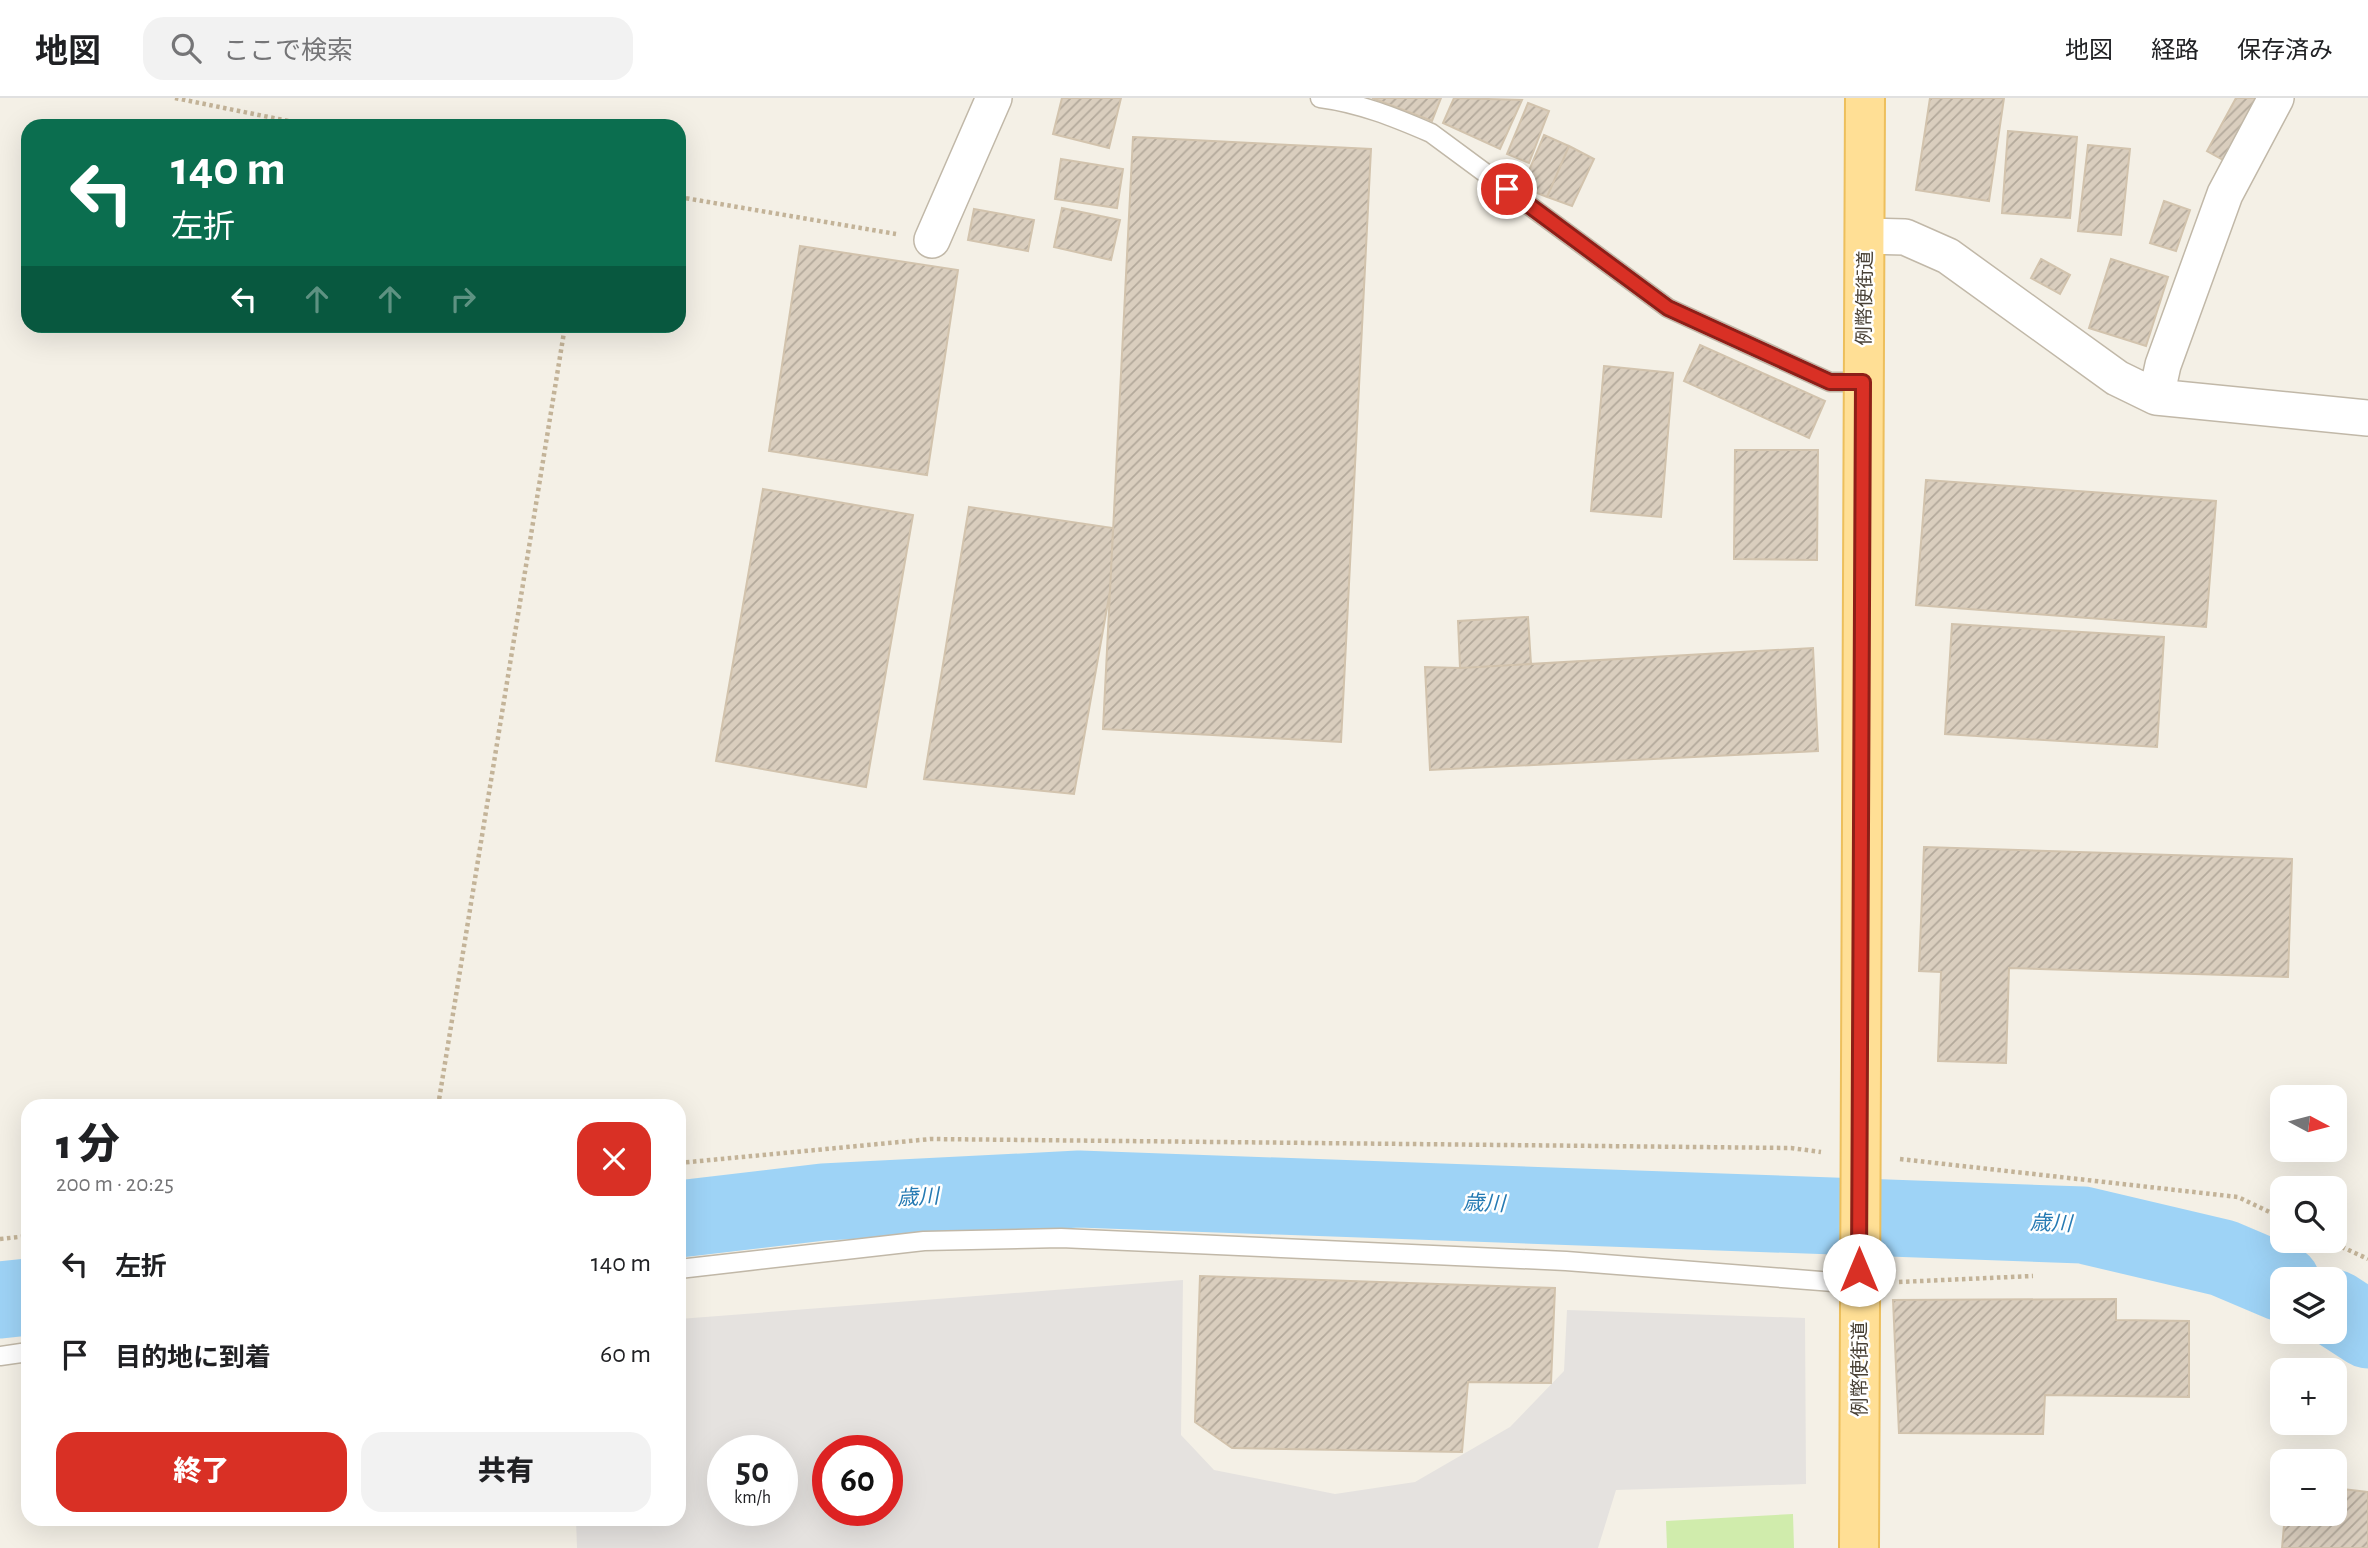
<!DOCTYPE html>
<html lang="ja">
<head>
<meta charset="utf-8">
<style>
  :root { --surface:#fff; --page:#f2f2f2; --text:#202124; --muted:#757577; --line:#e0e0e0; --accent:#d93025 }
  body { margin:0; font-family:"Alegreya Sans","Noto Sans JP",sans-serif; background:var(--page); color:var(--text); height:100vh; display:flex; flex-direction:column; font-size:26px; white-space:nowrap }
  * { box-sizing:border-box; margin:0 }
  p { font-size:23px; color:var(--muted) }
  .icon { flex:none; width:38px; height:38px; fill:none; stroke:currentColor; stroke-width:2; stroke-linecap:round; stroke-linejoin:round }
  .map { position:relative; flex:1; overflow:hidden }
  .panel { position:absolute; left:21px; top:1001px; width:665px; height:427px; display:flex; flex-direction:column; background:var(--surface); border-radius:21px; box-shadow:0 7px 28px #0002 }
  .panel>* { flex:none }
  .hud { position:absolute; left:21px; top:21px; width:665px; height:214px; border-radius:21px; box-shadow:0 7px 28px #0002; background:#0b6e4f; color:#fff; overflow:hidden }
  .needle { width:46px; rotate:97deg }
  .tools { position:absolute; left:2270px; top:987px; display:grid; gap:14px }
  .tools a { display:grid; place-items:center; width:77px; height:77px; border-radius:14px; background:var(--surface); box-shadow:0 7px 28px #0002; font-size:35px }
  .speed { position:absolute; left:707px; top:1337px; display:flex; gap:14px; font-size:35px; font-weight:700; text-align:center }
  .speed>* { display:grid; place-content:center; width:91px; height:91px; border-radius:50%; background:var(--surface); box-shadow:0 7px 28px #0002; line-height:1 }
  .speed small { font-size:18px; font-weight:400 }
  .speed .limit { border:10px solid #d22; background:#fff; color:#111 }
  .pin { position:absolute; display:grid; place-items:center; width:60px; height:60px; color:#fff; margin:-30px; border:4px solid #fff; border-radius:50%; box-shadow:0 2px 7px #0007 }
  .me { position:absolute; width:77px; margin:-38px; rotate:0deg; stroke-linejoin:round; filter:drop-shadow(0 0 5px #0008) }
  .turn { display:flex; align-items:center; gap:24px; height:147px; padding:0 35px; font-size:32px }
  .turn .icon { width:91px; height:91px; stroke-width:2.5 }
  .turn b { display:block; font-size:49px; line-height:60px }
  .lanes { display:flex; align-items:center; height:66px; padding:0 35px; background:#0003; justify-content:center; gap:35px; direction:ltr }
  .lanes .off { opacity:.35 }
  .round { display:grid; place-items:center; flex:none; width:74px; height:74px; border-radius:21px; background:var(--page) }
  .headline { display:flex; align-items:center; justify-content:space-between; height:119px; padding:0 35px }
  h1 { font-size:42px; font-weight:800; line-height:52px }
  .action { display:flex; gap:14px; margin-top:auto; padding:14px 35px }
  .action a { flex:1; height:80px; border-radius:21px; background:var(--accent); color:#fff; font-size:28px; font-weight:800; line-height:80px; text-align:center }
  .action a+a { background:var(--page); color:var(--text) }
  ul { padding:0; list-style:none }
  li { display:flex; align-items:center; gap:21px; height:91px; padding:0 35px }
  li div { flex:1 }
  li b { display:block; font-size:26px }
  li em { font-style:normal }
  header { display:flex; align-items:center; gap:42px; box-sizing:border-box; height:98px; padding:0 35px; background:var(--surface); border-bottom:2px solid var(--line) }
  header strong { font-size:33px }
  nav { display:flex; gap:38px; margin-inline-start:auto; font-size:24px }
  .search { width:490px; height:63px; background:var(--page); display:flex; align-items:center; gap:18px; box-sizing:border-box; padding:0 24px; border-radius:21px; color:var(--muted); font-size:26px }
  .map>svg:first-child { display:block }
  .green { fill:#d0ecac }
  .parking { fill:#e5e2df; fill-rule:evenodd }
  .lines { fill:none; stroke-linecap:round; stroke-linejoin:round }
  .river { stroke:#9ed3f6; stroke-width:77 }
  .building { fill:url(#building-hatch); stroke:#d2c3ad; stroke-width:2 }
  .lane-casing { stroke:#c1b8a8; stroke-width:21 }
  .street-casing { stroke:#c1b8a8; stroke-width:38 }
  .primary-casing { stroke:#edbf5c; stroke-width:42 }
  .path { stroke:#c3b398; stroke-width:4.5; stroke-dasharray:3.5 3.5; stroke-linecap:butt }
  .lane { stroke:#fff; stroke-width:18 }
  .street { stroke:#fff; stroke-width:35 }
  .primary { stroke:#ffdf95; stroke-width:38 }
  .route-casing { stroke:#8d1f18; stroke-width:18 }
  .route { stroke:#d93025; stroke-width:12 }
  .labels { text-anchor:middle; stroke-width:5; stroke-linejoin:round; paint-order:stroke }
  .street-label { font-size:19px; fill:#484035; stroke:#fff }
  .water-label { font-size:21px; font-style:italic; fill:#257ab3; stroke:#fff }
</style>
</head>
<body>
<header>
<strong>地図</strong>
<div class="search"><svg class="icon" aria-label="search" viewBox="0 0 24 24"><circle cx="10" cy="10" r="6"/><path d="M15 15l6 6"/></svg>ここで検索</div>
<nav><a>地図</a><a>経路</a><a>保存済み</a></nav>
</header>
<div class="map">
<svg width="2368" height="1450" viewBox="0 0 2368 1450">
  <defs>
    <pattern id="building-hatch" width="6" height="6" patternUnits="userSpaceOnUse" patternTransform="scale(1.75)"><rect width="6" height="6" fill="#dacebe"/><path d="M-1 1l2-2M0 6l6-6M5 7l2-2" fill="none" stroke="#b3a99b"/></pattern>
  </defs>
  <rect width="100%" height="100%" fill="#f4f0e6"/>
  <path class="green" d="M 1793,1416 L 1794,1450 L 1667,1450 L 1666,1423 Z"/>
  <path class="parking" d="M 1183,1182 L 1181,1337 L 1214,1372 L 1335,1396 L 1415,1384 L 1510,1329 L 1564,1273 L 1567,1212 L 1805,1220 L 1806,1386 L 1616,1392 L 1598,1450 L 577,1450 L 576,1421 L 679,1421 L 679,1221 ZM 723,1353 L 782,1353 L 782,1412 L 723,1412 ZM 828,1353 L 887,1353 L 887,1412 L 828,1412 Z"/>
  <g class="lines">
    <path class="river" d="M 679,1121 L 823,1104 L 1079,1091 L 2083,1127 L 2223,1160 L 2282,1185
      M 0,1202 L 28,1199
      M 2334,1210 L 2368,1232"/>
  </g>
  <path class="building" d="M 1062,0 L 1121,0 L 1109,50 L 1053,36 Z
    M 1372,0 L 1441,0 L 1432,23 Z
    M 1454,0 L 1522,2 L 1500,51 L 1443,25 Z
    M 1930,0 L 2004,0 L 1989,103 L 1916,92 Z
    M 2236,0 L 2257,0 L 2223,62 L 2207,53 Z
    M 1528,5 L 1549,13 L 1529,65 L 1507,56 Z
    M 2008,33 L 2077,39 L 2070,120 L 2002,115 Z
    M 1544,37 L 1569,48 L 1547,99 L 1522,89 Z
    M 1133,39 L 1371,51 L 1341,644 L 1103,631 Z
    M 2088,47 L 2130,51 L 2121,137 L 2078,133 Z
    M 1569,48 L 1594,61 L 1572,108 L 1547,99 Z
    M 1061,61 L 1123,71 L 1117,110 L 1055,101 Z
    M 2164,103 L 2190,112 L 2176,153 L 2150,145 Z
    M 1062,110 L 1120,122 L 1111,162 L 1054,149 Z
    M 974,111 L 1034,122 L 1028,153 L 968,142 Z
    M 800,148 L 958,172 L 927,377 L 769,353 Z
    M 2041,161 L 2070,177 L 2060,196 L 2031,180 Z
    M 2111,161 L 2168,179 L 2146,248 L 2089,230 Z
    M 1700,247 L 1825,303 L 1809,340 L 1684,283 Z
    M 1604,268 L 1673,275 L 1661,419 L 1591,413 Z
    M 1735,352 L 1818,352 L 1817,462 L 1734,461 Z
    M 1926,382 L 2216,403 L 2206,529 L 1916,507 Z
    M 763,391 L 913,417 L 866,689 L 716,663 Z
    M 969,409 L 1113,430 L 1110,493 L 1074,696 L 924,681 Z
    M 1528,519 L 1531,566 L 1460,570 L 1458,523 Z
    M 1952,526 L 2164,539 L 2157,649 L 1945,636 Z
    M 1813,550 L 1818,653 L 1430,672 L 1425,569 L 1460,570 Z
    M 1924,749 L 2292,761 L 2288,879 L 2009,870 L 2006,965 L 1938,963 L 1941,874 L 1919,873 Z
    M 1200,1178 L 1555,1190 L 1551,1285 L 1468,1284 L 1462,1354 L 1232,1350 L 1195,1324 Z
    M 2116,1201 L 2116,1222 L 2189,1223 L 2189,1299 L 2045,1297 L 2043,1336 L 1899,1335 L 1893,1202 Z
    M 2334,1390 L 2368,1394 L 2368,1450 L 2282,1450 L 2285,1416 L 2334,1416 Z"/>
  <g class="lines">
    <g class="lane-casing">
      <path id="lane" d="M 1320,0 C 1359,5 1394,19 1431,35 L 1668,210 L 1830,284 L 1863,284
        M 679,1171 L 924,1143 L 1061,1140 L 1566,1163 L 1859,1186
        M 0,1258 L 28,1254"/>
    </g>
    <g class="street-casing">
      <path id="street" d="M 1865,138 L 1905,139 L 1948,158 L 2117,280 L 2156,299 L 2368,320
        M 932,142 L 994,0
        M 2156,299 L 2163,267 L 2225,96 L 2276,0"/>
    </g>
    <g class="primary-casing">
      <path id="primary" d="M 1859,1450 L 1865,0"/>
    </g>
    <path class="path" d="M 175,0 L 313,28
      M 679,99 L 896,136
      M 438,1008 L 565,228
      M 1900,1061 L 2238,1099 L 2282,1120
      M 679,1065 L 931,1041 L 1791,1050 L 1821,1054
      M 0,1141 L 28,1138
      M 2329,1143 L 2368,1161
      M 1899,1184 L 2033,1178"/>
    <use href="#lane" class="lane"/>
    <use href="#street" class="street"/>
    <use href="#primary" class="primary"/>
  </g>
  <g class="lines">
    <g class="route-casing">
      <path id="route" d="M 1507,91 L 1668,210 L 1830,284 L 1863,284 L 1859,1172"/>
    </g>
    <use href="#route" class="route"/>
  </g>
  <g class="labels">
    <g class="street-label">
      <text transform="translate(1864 200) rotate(-89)" y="7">例幣使街道</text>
      <text transform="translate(1859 1271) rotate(-90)" y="7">例幣使街道</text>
    </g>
    <g class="water-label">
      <text transform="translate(918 1099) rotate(-3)" y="7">歳川</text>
      <text transform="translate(1484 1105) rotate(2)" y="7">歳川</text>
      <text transform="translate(2051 1125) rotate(2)" y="7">歳川</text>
    </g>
  </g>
</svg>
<div class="tools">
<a><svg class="needle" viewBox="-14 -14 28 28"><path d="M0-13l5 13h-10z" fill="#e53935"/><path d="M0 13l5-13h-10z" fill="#757577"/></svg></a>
<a><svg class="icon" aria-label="search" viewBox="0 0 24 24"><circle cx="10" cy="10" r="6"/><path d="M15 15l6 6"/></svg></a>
<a><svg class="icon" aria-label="layers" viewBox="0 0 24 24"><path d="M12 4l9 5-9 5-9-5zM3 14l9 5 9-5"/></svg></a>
<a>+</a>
<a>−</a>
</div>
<div class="speed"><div>50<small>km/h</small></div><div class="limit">60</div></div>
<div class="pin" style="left:1507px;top:91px;background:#d93025"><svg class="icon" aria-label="arrive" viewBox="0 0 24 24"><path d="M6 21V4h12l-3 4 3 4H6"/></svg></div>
<svg class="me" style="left:1859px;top:1172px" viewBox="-20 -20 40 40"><circle r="19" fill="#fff"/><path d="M0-13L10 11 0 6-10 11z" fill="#d93025"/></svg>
<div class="hud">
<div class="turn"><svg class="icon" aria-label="left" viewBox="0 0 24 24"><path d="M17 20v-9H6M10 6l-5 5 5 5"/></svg><div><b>140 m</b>左折</div></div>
<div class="lanes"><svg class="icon" aria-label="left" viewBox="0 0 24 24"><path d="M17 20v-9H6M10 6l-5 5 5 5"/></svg><svg class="icon off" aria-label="ahead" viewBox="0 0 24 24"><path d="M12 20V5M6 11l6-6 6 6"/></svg><svg class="icon off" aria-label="ahead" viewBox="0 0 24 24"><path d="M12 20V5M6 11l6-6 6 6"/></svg><svg class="icon off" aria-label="right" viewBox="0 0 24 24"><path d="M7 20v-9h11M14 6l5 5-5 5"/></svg></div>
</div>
<section class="panel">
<div class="headline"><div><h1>1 分</h1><p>200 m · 20:25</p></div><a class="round" style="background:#d93025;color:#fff"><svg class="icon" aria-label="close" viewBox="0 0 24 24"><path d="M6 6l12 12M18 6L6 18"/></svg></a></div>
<ul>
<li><svg class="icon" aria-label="left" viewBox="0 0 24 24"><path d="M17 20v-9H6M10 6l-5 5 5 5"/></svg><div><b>左折</b></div><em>140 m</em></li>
<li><svg class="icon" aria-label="arrive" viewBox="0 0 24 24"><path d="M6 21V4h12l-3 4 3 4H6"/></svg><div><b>目的地に到着</b></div><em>60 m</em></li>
</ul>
<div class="action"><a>終了</a><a>共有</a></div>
</section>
</div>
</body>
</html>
